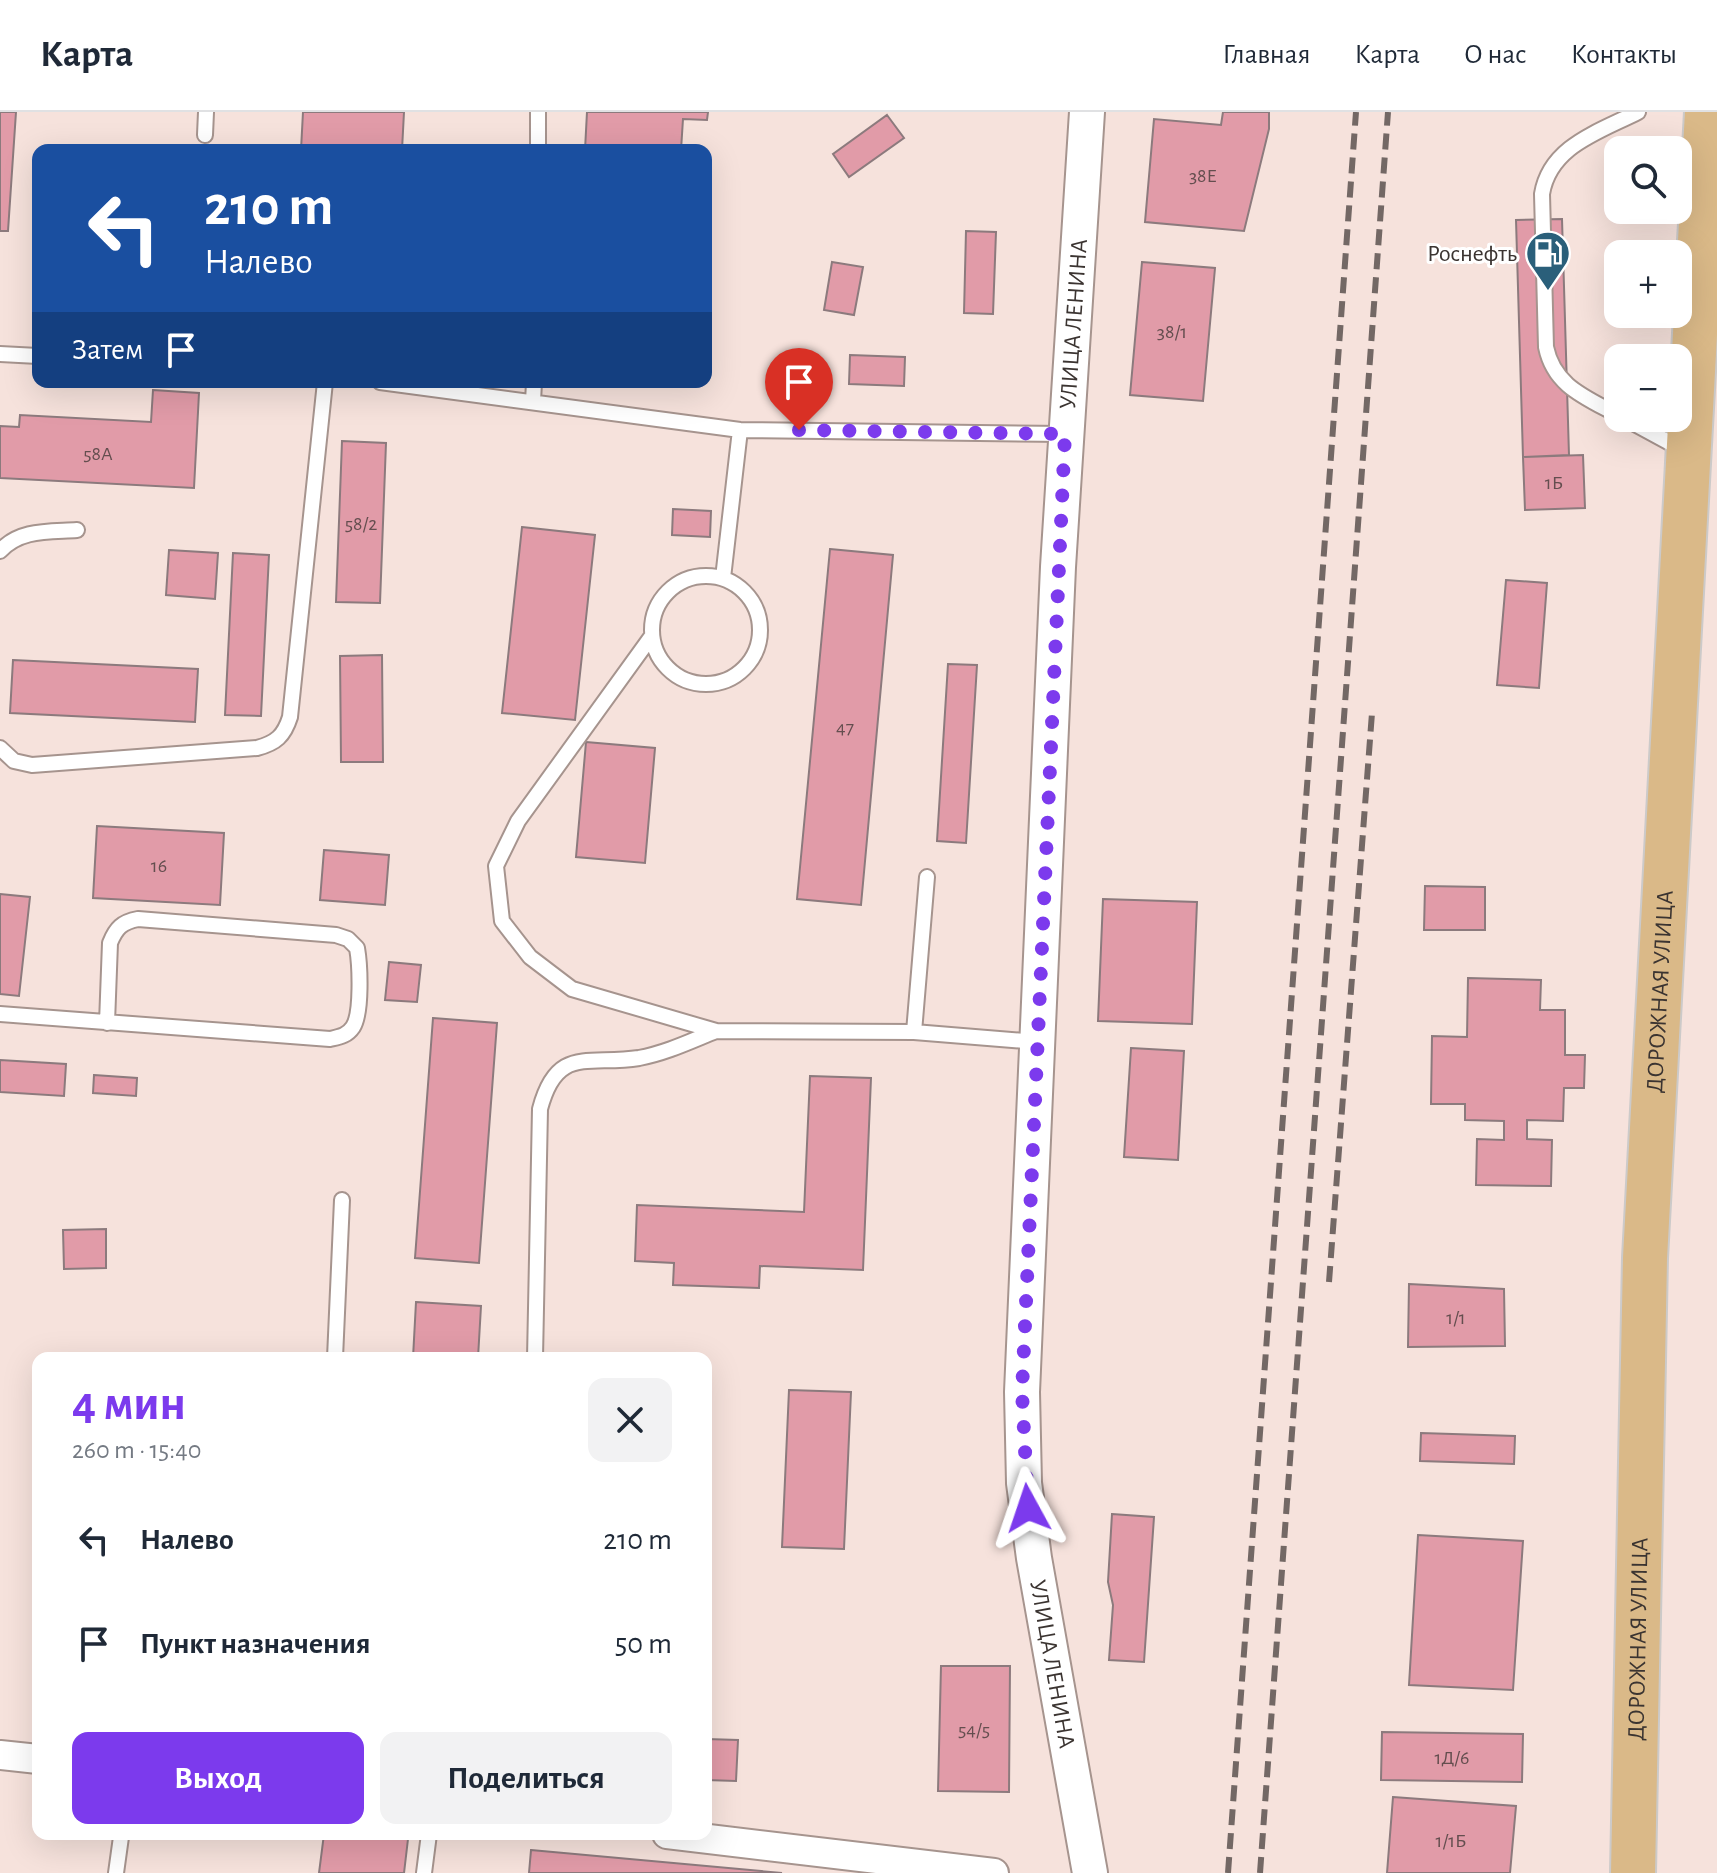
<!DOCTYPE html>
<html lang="ru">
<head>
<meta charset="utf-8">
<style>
  :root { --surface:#fff; --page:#f2f2f3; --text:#1f2937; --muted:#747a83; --line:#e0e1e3; --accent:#7c3aed }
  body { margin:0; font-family:"Alegreya Sans",sans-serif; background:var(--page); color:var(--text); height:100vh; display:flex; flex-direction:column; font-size:30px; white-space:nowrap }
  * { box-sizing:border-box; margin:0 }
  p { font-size:26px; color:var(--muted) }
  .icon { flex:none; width:44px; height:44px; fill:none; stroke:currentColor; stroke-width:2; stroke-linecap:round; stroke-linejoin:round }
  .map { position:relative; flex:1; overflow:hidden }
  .panel { position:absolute; left:32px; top:1240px; width:680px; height:488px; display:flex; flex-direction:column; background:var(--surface); border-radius:16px; box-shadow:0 8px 32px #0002 }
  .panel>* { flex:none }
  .banner { position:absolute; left:32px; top:32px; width:680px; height:244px; border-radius:16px; box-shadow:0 8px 32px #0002; background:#1a4fa0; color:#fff; overflow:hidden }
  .controls { position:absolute; left:1604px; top:24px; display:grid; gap:16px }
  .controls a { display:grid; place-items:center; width:88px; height:88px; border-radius:16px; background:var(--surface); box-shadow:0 8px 32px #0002; font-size:40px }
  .pin { position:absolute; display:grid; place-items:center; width:68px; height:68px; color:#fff; margin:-82px -34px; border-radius:50% 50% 50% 0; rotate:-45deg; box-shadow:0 0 8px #0007 }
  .pin .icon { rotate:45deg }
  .me { position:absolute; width:88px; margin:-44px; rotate:355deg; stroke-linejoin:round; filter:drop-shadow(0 0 6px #0008) }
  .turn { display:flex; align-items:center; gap:28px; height:168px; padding:0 40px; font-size:36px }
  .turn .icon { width:104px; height:104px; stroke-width:2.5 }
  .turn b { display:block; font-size:56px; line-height:68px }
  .then { display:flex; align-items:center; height:76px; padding:0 40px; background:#0003; gap:16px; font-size:30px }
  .round { display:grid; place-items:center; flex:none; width:84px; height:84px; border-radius:16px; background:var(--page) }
  .head { display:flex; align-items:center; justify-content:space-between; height:136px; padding:0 40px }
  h1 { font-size:48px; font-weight:700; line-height:60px; color:var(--accent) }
  .cta { display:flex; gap:16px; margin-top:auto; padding:16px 40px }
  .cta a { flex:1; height:92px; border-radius:16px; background:var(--accent); color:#fff; font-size:32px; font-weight:700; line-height:92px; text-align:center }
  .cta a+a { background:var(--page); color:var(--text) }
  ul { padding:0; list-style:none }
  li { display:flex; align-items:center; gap:24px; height:104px; padding:0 40px }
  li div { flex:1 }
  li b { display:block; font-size:30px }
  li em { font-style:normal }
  header { display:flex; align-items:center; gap:48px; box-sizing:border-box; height:112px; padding:0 40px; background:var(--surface); border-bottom:2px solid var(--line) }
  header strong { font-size:38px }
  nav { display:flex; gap:44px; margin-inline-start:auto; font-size:28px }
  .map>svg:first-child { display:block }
  .building { fill:#e19ba8; stroke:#8c7a7d; stroke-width:2 }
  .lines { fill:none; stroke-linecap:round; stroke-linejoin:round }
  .service-casing { stroke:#a6948e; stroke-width:18 }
  .minor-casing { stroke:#a6948e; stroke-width:32 }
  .tertiary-casing { stroke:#a6948e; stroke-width:38 }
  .primary-casing { stroke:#cccac9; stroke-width:48 }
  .service { stroke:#fff; stroke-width:14 }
  .minor { stroke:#fff; stroke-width:28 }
  .tertiary { stroke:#fff; stroke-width:34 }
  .primary { stroke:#dab988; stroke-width:44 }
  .rail { stroke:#736865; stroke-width:6; stroke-dasharray:16 8; stroke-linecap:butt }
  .route { stroke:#7c3aed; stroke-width:14; stroke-dasharray:0 25.2 }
  .labels { text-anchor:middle; stroke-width:6; stroke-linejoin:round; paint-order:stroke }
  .number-label { font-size:20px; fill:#644e4f }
  .poi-label { font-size:24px; fill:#3b3431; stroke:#fff; text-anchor:end }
  .street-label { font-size:24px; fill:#3b3431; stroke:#fff }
</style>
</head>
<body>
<header>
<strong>Карта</strong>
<nav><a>Главная</a><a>Карта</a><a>О нас</a><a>Контакты</a></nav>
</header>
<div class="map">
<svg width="1717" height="1761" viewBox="0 0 1717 1761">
  <rect width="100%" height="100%" fill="#f6e2dc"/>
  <path class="building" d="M 0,0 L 16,0 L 8,119 L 0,119 Z
    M 303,0 L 404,0 L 402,38 L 301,38 Z
    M 587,0 L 708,0 L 707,8 L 683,7 L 681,38 L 585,38 Z
    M 1223,0 L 1269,0 L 1269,17 L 1244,119 L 1145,110 L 1154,7 L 1221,13 Z
    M 887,3 L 904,26 L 849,65 L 833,42 Z
    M 1562,107 L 1569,343 L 1523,345 L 1516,108 Z
    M 966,119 L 996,120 L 993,202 L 964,201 Z
    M 832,150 L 863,155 L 854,203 L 824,198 Z
    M 1142,150 L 1215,156 L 1203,289 L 1130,283 Z
    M 850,243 L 905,245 L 904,274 L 849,272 Z
    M 153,278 L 199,281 L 194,376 L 0,366 L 0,314 L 19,315 L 20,303 L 151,310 Z
    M 342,329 L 386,331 L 380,491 L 336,490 Z
    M 1583,343 L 1585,396 L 1525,398 L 1523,345 Z
    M 673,397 L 711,399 L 710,425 L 672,423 Z
    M 522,415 L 595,423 L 575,608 L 502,601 Z
    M 830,437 L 893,443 L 861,793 L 797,787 Z
    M 169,438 L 218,441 L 215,487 L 166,483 Z
    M 233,441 L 269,443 L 261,604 L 225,603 Z
    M 1506,468 L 1547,471 L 1539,576 L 1497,573 Z
    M 382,543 L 383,650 L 341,650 L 340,544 Z
    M 13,548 L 198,557 L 195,610 L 10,601 Z
    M 948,552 L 977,553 L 966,731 L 937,729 Z
    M 586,630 L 655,636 L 645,751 L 576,745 Z
    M 97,714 L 224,721 L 220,793 L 93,786 Z
    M 324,738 L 389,743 L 385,793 L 320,788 Z
    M 1425,774 L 1485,775 L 1485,818 L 1424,818 Z
    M 0,782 L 30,785 L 19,884 L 0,882 Z
    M 1103,787 L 1197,790 L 1192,912 L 1098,909 Z
    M 389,850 L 421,853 L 417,890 L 385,888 Z
    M 1468,866 L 1541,868 L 1540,898 L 1565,898 L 1565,943 L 1585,943 L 1584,976 L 1564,976 L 1563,1009 L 1527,1008 L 1527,1027 L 1552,1028 L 1551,1074 L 1476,1073 L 1477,1027 L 1504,1028 L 1504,1009 L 1465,1008 L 1465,992 L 1431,992 L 1432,924 L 1467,925 Z
    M 433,906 L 497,911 L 479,1151 L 415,1146 Z
    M 1131,936 L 1184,939 L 1178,1048 L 1124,1045 Z
    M 0,948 L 66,952 L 64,984 L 0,980 Z
    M 94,963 L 137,966 L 136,984 L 93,981 Z
    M 810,964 L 871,966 L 863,1158 L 760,1154 L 759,1176 L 673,1173 L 674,1151 L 635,1149 L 637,1093 L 804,1100 Z
    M 106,1117 L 106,1156 L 64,1157 L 63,1118 Z
    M 1409,1172 L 1504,1177 L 1505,1234 L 1408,1235 Z
    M 416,1190 L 481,1194 L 478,1246 L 413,1246 Z
    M 789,1278 L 851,1280 L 844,1437 L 782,1435 Z
    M 1421,1321 L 1515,1324 L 1514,1352 L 1420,1349 Z
    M 1112,1402 L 1154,1405 L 1144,1550 L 1109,1548 L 1113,1493 L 1108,1470 Z
    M 1418,1423 L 1523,1429 L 1513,1578 L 1409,1573 Z
    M 941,1554 L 1010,1554 L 1009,1680 L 938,1679 Z
    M 1382,1620 L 1523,1622 L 1522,1670 L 1381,1668 Z
    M 706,1627 L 738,1628 L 736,1669 L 706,1668 Z
    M 1393,1685 L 1516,1694 L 1510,1761 L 1387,1761 Z
    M 324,1722 L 408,1727 L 404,1761 L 319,1761 Z
    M 531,1738 L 782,1761 L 529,1761 Z"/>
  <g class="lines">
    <g class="service-casing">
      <path id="service" d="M 205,23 L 206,0
        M 538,38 L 538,0
        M 0,242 L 38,244
        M 380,270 L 740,318 L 1065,322
        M 533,290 L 534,270
        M 1618,303 C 1585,285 1554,274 1546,235 L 1542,82 C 1550,34 1599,20 1638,0
        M 1624,306 L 1683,338
        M 0,439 C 20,417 49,420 77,418
        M652 518a54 54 0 1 1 108 0a54 54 0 1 1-108 0Z
        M 723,466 L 740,318
        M 651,525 L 518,709 L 496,754 L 502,809 L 530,845 L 572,877 L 716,919 L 914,920 L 1037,930
        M 0,636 L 14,649 L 32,653 L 257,636 C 276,631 284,624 290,605 L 325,270
        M 0,902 L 330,927 C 339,925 347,924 353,915 C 362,901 360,853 357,836 L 348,827 L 336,823 L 138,807 C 122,810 116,816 110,831 L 107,911
        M 914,920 L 927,765
        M 335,1246 L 342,1088
        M 535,1246 L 540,997 C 557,933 588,954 639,946 C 666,941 691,929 716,919
        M 116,1761 L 121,1725
        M 424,1761 L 429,1722"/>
    </g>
    <g class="minor-casing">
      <path id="minor" d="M 0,1643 L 38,1647
        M 667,1722 L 994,1761"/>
    </g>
    <g class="tertiary-casing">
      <g id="tertiary">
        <path id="s1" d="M 1087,0 L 1058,455 L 1022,1280 L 1024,1371 L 1034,1446 L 1090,1761"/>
      </g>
    </g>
    <g class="primary-casing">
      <g id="primary">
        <path id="s2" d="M 1633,1761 L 1645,1146 L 1707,0"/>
      </g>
    </g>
    <use href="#service" class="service"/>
    <use href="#minor" class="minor"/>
    <use href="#tertiary" class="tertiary"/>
    <use href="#primary" class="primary"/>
    <path class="rail" d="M 1329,1170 L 1372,601
      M 1228,1761 L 1356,0
      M 1260,1761 L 1388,0"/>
  </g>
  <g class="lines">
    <path class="route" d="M 799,318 L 1065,322 L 1022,1280 L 1028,1396"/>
  </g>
  <defs>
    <g id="fuel-pin" transform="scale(2.3)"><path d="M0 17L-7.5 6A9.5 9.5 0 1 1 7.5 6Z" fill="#2a5f7a" stroke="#fff"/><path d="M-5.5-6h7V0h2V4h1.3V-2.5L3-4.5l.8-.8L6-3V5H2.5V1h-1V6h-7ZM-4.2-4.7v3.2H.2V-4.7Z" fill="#fff"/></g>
  </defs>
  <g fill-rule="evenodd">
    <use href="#fuel-pin" x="1548" y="141"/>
  </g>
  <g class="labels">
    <g class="number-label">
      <text x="1203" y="70">38Е</text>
      <text x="1172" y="226">38/1</text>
      <text x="98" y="348">58А</text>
      <text x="1554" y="377">1Б</text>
      <text x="361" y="418">58/2</text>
      <text x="845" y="622">47</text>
      <text x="159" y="760">16</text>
      <text x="1456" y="1212">1/1</text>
      <text x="974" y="1624">54/5</text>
      <text x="1452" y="1652">1Д/6</text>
      <text x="1451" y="1735">1/1Б</text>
    </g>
    <g class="poi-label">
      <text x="1517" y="149">Роснефть</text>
    </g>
    <g class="street-label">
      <text transform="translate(1073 212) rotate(-86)" y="8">УЛИЦА ЛЕНИНА</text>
      <text dy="8" stroke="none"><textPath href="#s2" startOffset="882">ДОРОЖНАЯ УЛИЦА</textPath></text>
      <text dy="8" stroke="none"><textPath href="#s2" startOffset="234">ДОРОЖНАЯ УЛИЦА</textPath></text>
      <text dy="8" stroke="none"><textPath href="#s1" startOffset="1556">УЛИЦА ЛЕНИНА</textPath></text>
    </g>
  </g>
</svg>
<div class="controls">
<a><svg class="icon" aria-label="search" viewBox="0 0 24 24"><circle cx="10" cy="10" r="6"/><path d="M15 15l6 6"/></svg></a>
<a>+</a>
<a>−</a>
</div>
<div class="pin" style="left:799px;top:318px;background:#d93025"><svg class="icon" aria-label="arrive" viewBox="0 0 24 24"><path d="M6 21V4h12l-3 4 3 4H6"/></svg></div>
<svg class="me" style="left:1028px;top:1396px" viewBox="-20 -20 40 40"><path d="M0-17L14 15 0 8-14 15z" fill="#7c3aed" stroke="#fff" stroke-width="4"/></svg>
<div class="banner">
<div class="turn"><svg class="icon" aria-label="left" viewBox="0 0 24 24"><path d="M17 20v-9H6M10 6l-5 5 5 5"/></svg><div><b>210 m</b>Налево</div></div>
<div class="then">Затем<svg class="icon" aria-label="arrive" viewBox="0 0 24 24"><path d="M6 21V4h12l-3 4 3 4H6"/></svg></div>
</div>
<section class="panel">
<div class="head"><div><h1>4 мин</h1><p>260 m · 15:40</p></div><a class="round"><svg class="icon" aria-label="close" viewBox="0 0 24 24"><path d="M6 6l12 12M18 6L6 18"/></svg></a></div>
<ul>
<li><svg class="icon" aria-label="left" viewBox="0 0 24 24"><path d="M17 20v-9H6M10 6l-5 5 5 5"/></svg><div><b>Налево</b></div><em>210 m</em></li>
<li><svg class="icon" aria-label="arrive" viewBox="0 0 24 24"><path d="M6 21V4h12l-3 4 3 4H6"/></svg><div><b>Пункт назначения</b></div><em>50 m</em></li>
</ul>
<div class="cta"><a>Выход</a><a>Поделиться</a></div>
</section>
</div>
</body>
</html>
